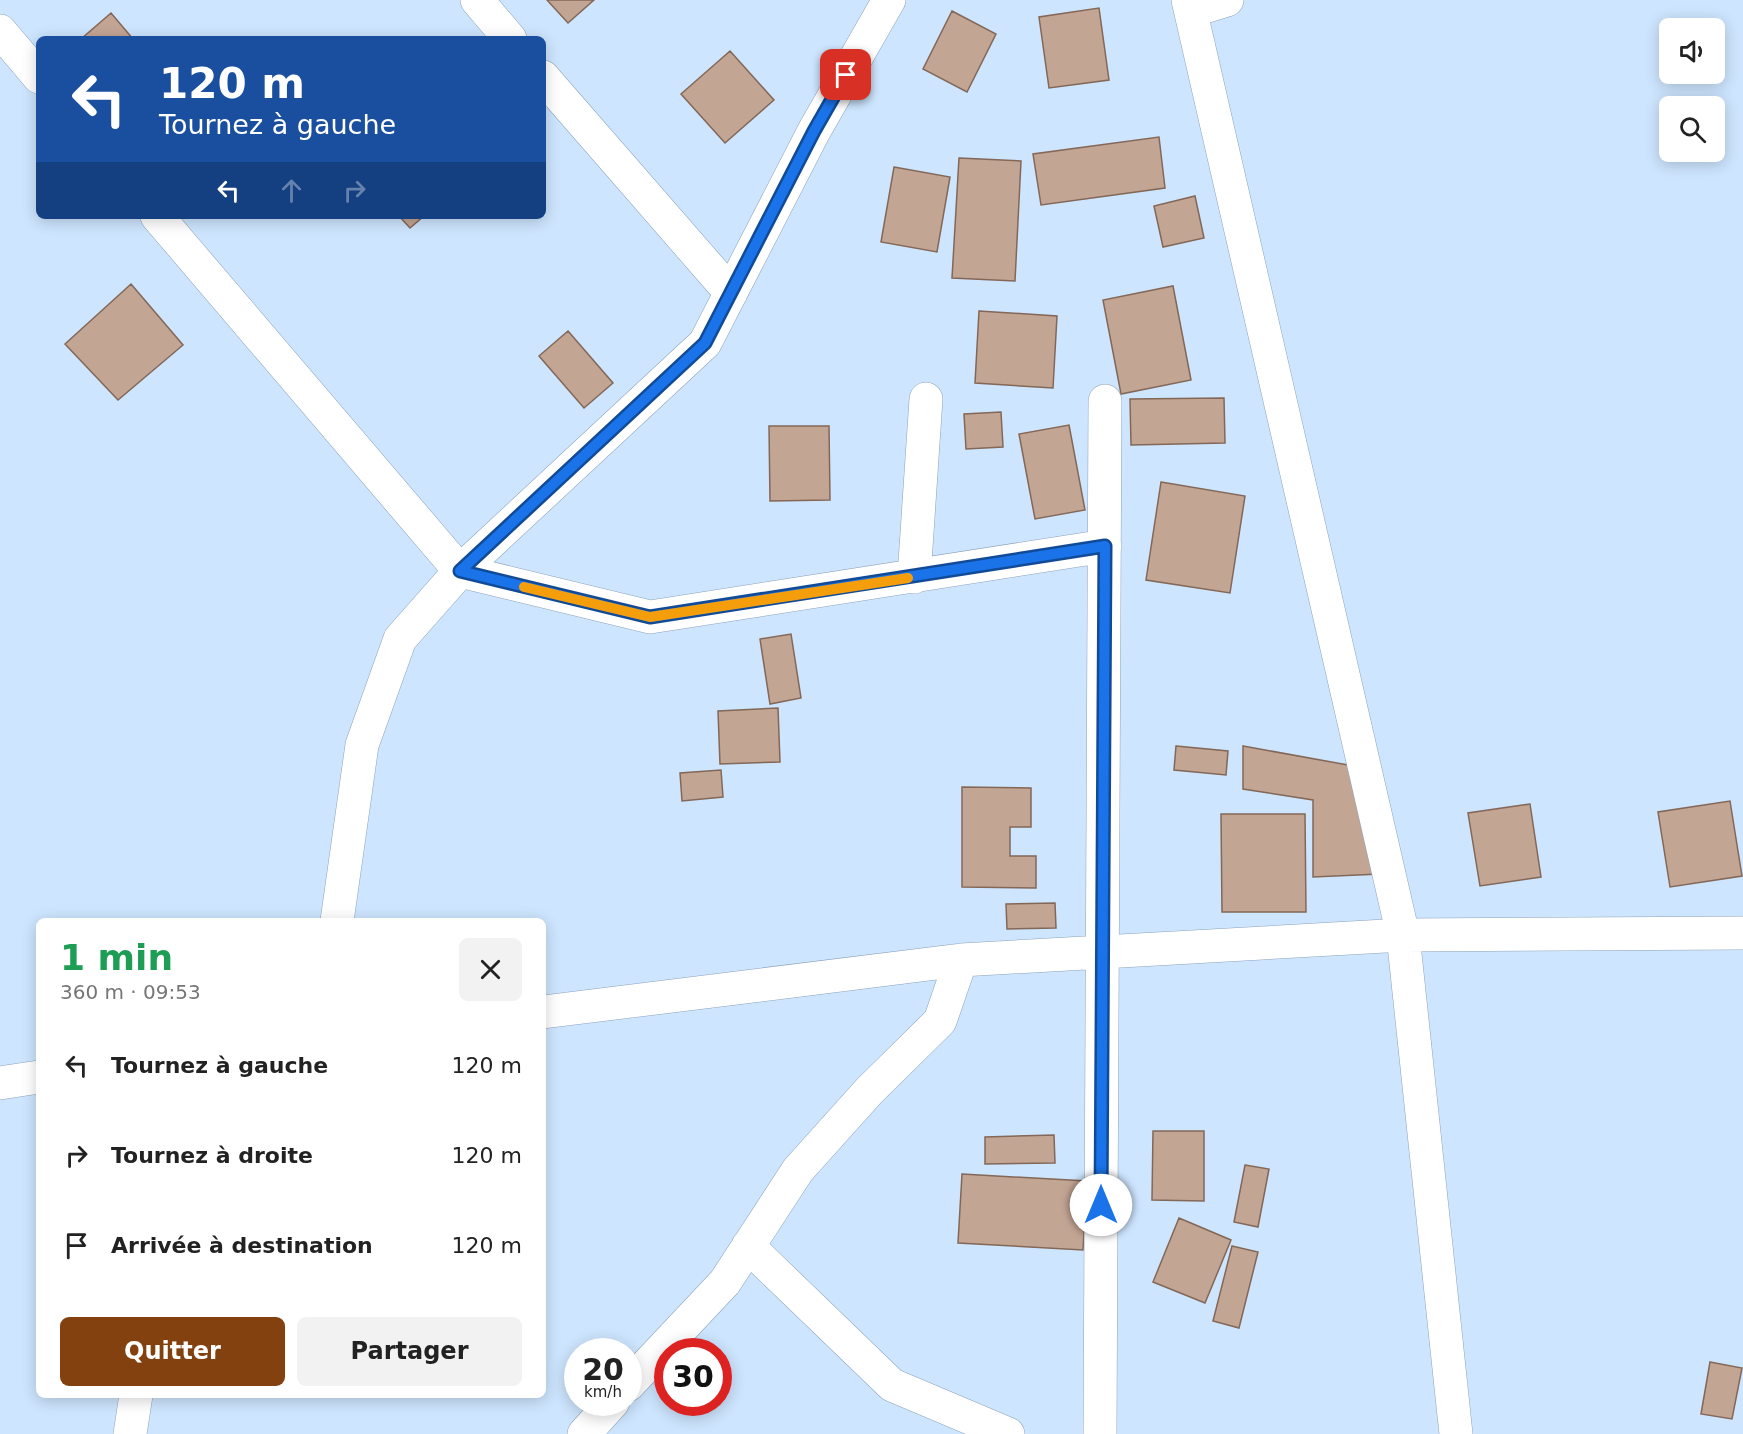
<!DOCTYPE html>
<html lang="fr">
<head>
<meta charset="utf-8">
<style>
  :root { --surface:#fff; --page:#f2f2f2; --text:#222; --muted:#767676; --accent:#83410f }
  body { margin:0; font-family:"DejaVu Sans",sans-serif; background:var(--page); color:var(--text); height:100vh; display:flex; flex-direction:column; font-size:22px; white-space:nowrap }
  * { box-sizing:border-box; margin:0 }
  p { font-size:20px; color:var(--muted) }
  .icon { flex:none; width:33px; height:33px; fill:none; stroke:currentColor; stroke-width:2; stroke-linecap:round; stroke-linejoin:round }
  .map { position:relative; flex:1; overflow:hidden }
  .side { position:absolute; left:36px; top:918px; width:510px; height:480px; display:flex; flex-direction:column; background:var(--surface); border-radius:9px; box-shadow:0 3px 15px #0003 }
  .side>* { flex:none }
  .top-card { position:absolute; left:36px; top:36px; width:510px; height:183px; border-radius:9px; box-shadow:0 3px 15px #0003; background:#1a4fa0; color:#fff; overflow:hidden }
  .tools { position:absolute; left:1659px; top:18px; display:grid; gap:12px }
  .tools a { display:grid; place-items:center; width:66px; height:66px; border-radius:9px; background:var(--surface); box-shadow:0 3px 15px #0003; font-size:30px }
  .speed { position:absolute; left:564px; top:1338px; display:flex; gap:12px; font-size:30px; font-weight:700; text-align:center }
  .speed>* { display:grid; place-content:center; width:78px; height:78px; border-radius:50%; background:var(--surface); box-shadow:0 3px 15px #0003; line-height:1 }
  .speed small { font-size:15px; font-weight:400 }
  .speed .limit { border:9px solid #d22; background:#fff; color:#111 }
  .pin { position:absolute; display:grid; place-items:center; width:51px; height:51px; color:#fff; margin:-26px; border-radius:12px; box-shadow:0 3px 9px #0006 }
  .me { position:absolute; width:66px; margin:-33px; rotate:0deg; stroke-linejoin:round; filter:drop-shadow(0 0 4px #0008) }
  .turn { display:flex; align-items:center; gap:21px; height:126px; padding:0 24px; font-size:27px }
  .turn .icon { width:78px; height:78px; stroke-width:2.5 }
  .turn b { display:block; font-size:42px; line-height:51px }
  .lanes { display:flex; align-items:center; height:57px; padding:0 24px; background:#0003; justify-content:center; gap:30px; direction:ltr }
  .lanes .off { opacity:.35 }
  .round { display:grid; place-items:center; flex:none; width:63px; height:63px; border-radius:9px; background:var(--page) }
  .summary { display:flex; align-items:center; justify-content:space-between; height:102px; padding:0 24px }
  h1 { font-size:36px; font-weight:800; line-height:45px; color:#1e9e55 }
  .action { display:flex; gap:12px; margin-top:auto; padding:12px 24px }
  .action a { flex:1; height:69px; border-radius:9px; background:var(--accent); color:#fff; font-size:24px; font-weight:800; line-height:69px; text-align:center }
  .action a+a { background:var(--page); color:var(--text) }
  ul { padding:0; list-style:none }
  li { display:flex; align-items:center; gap:18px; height:90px; padding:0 24px }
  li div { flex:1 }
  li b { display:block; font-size:22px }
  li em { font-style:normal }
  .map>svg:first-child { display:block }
  .building { fill:#c3a594; stroke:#836757; stroke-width:1.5 }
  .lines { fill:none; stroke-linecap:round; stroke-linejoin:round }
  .minor-casing { stroke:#8ca3bb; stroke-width:34 }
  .minor { stroke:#fff; stroke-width:33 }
  .route-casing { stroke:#114b97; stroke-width:15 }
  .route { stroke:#1a73e8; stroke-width:10 }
  .slow { stroke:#f59e0b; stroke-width:10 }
</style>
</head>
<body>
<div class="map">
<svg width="1743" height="1434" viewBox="0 0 1743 1434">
  <rect width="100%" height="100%" fill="#cde5fe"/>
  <path class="building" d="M 547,0 L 594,0 L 568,23 Z
    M 1099,8 L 1109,80 L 1049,88 L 1039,17 Z
    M 952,11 L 996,34 L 967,92 L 923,69 Z
    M 111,13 L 133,39 L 81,39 Z
    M 730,51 L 774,100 L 725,143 L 681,94 Z
    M 1159,137 L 1165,188 L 1041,205 L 1033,154 Z
    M 959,158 L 1021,161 L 1015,281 L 952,278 Z
    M 894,167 L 950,177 L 937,252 L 881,242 Z
    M 1195,196 L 1204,238 L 1163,247 L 1154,206 Z
    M 399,216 L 424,216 L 410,228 Z
    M 131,284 L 183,345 L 118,400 L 65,344 Z
    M 1173,286 L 1191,380 L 1121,394 L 1103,300 Z
    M 979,311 L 1057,316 L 1053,388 L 975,383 Z
    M 568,331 L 613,383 L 584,408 L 539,356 Z
    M 1224,398 L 1225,443 L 1131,445 L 1130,399 Z
    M 1001,412 L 1003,447 L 966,449 L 964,414 Z
    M 1069,425 L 1085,510 L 1035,519 L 1019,434 Z
    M 769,426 L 829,426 L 830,500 L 770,501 Z
    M 1161,482 L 1245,496 L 1230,593 L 1146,580 Z
    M 791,634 L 801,698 L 770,704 L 760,639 Z
    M 778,708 L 780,762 L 720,764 L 718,711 Z
    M 1176,746 L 1228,751 L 1226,775 L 1174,770 Z
    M 1243,746 L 1348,765 L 1380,874 L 1313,877 L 1313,800 L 1243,789 Z
    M 721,770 L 723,797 L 682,801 L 680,773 Z
    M 962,787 L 1031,788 L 1031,827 L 1010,827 L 1010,856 L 1036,856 L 1036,888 L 962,887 Z
    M 1730,801 L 1742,876 L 1670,887 L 1658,812 Z
    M 1530,804 L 1541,877 L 1480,886 L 1468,813 Z
    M 1221,814 L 1305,814 L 1306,912 L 1222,912 Z
    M 1055,903 L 1056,928 L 1007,929 L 1006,904 Z
    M 1153,1131 L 1204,1131 L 1204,1201 L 1152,1200 Z
    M 1054,1135 L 1055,1163 L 985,1164 L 985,1137 Z
    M 1245,1165 L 1269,1169 L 1258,1227 L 1234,1222 Z
    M 962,1174 L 1087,1181 L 1083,1250 L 958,1243 Z
    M 1179,1218 L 1231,1240 L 1205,1303 L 1153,1282 Z
    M 1232,1246 L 1258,1252 L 1239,1328 L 1213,1321 Z
    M 1710,1362 L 1742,1368 L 1732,1419 L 1701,1414 Z"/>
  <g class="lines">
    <g class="minor-casing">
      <path id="minor" d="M 477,0 L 510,39
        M 1188,0 L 1403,935 L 1456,1434
        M 1191,11 L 1227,0
        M 0,31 L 39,77
        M 543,77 L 731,293
        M 157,216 L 460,571 L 650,617 L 1105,546
        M 914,577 L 926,399
        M 337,921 L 362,745 L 400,639 L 460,571 L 705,343 L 814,131 L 889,0
        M 543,1012 L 961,960 L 1403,935 L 1743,933
        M 0,1083 L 39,1077
        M 748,1246 L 892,1385 L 1008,1434
        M 628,1385 L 725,1282 L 798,1170 L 869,1091 L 940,1021 L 961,960
        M 130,1434 L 136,1395
        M 584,1434 L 613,1402
        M 1100,1434 L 1105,401"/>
    </g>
    <use href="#minor" class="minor"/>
  </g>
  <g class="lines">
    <g class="route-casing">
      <path id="route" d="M 846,75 L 814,131 L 705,343 L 460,571 L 650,617 L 1105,546 L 1101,1205"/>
    </g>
    <use href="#route" class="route"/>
    <path class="slow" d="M 524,587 L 650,617 L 908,578"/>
  </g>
</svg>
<div class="tools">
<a><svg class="icon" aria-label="sound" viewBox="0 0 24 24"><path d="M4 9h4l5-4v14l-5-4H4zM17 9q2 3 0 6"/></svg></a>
<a><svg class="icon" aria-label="search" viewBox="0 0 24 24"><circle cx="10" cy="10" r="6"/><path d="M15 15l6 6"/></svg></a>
</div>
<div class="speed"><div>20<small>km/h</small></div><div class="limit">30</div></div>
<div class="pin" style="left:846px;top:75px;background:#d93025"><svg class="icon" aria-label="arrive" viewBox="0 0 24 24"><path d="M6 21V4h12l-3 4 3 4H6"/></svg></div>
<svg class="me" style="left:1101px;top:1205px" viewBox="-20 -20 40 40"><circle r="19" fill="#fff"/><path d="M0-13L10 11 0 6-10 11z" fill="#1a73e8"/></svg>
<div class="top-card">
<div class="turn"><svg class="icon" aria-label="left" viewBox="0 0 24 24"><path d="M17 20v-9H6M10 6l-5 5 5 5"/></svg><div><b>120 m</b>Tournez à gauche</div></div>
<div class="lanes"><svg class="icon" aria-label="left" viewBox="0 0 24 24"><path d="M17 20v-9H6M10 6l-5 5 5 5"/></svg><svg class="icon off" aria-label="ahead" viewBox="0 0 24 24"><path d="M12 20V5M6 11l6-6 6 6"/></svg><svg class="icon off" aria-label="right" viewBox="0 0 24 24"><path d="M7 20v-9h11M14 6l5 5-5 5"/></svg></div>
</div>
<section class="side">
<div class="summary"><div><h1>1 min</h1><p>360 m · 09:53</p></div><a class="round"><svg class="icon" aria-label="close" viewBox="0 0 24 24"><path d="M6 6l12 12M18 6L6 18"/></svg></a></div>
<ul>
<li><svg class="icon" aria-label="left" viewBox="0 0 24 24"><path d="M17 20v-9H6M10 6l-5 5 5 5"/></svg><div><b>Tournez à gauche</b></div><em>120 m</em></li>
<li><svg class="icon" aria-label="right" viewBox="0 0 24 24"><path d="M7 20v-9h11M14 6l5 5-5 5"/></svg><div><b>Tournez à droite</b></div><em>120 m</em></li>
<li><svg class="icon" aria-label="arrive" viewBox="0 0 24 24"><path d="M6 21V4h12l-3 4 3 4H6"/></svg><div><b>Arrivée à destination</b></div><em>120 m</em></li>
</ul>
<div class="action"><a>Quitter</a><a>Partager</a></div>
</section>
</div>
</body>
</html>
